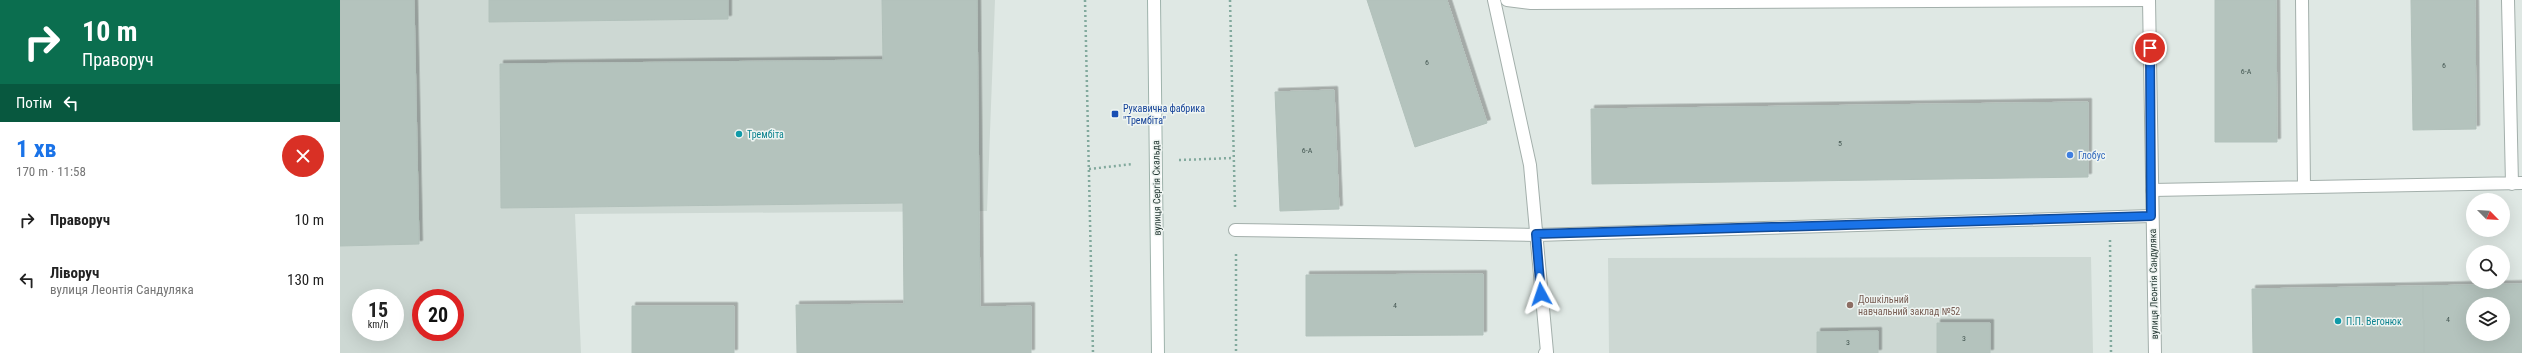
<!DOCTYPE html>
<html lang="uk">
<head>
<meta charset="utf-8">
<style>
  :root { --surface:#fff; --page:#f2f2f2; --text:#222; --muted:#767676; --accent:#1a73e8 }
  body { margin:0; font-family:"Roboto Condensed",sans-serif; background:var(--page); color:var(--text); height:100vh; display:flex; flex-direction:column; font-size:15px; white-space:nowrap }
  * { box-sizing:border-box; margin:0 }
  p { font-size:13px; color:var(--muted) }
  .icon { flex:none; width:22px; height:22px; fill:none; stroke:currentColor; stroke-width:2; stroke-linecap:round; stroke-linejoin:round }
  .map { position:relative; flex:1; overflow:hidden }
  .details { display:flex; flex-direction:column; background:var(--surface); width:340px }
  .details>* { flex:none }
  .banner { background:#0b6e4f; color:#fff; overflow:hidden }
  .needle { width:26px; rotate:114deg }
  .fabs { position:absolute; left:2126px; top:193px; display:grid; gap:8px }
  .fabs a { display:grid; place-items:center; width:44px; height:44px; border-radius:50%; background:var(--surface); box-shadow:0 4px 16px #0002; font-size:20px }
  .speed { position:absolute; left:12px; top:289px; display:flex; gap:8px; font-size:20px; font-weight:700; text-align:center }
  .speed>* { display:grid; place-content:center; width:52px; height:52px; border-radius:50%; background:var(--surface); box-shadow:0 4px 16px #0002; line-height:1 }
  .speed small { font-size:10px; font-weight:400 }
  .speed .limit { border:6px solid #d22; background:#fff; color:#111 }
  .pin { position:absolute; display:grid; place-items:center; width:34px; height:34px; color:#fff; margin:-17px; border:2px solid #fff; border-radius:50%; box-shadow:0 1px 4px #0007 }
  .me { position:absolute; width:44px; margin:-22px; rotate:355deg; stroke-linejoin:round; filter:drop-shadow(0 0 3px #0008) }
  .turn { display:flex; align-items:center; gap:14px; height:84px; padding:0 16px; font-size:18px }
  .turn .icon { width:52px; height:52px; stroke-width:2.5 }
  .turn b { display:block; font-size:28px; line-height:34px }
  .then { display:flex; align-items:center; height:38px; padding:0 16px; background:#0003; gap:8px; font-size:15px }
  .round { display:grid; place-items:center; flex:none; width:42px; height:42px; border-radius:21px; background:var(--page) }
  .headline { display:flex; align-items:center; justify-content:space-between; height:68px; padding:0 16px }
  h1 { font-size:24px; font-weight:700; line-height:30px; color:var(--accent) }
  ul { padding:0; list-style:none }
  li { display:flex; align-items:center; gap:12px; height:60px; padding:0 16px }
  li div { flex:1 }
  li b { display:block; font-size:15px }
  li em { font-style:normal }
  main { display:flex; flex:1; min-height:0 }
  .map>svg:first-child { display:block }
  .built { fill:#cdd8d3; fill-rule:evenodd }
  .building { fill:#b4c3bd; stroke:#b2c1bb; fill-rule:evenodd; filter:url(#shadow) }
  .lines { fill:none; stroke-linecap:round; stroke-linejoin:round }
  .service-casing { stroke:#a3afab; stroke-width:14 }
  .minor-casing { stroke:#a3afab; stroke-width:14 }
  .secondary-casing { stroke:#9fb3ac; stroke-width:14 }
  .path { stroke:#82a99d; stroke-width:2.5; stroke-dasharray:2 3; stroke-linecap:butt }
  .service { stroke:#fff; stroke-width:12 }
  .minor { stroke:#fff; stroke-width:12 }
  .secondary { stroke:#fff; stroke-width:12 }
  .route-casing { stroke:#114b97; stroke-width:10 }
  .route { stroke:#1a73e8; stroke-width:7 }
  .transit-dot { fill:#1a4fb4; stroke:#eff5f2; stroke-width:1.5 }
  .culture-dot { fill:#0f9aa8; stroke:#eff5f2; stroke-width:1.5 }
  .shop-dot { fill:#3f7fe0; stroke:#eff5f2; stroke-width:1.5 }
  .education-dot { fill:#8d6e63; stroke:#eff5f2; stroke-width:1.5 }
  .labels { text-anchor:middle; stroke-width:3; stroke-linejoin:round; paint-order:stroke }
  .number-label { font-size:8px; fill:#465954 }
  .transit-label { font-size:10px; fill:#164399; stroke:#eff5f2; text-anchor:start }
  .culture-label { font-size:10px; fill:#0d838f; stroke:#eff5f2; text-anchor:start }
  .shop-label { font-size:10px; fill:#366cbe; stroke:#eff5f2; text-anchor:start }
  .street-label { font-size:10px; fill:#223631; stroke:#eff5f2 }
  .education-label { font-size:10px; fill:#785e54; stroke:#eff5f2; text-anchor:start }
</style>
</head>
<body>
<main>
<section class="details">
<div class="banner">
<div class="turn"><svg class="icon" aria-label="right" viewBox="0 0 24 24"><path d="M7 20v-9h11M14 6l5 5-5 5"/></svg><div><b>10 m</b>Праворуч</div></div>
<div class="then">Потім<svg class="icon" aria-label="left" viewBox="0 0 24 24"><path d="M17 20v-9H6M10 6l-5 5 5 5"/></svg></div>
</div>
<div class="headline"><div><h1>1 хв</h1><p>170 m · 11:58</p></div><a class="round" style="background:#d93025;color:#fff"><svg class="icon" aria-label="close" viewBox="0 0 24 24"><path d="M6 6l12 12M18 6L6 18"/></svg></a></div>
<ul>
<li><svg class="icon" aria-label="right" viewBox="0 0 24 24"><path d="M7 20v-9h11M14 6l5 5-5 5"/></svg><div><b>Праворуч</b></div><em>10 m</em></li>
<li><svg class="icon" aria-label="left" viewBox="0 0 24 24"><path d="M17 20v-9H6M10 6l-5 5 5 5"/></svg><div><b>Ліворуч</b><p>вулиця Леонтія Сандуляка</p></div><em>130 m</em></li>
</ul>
</section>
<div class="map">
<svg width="2182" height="353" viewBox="0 0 2182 353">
  <defs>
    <filter id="shadow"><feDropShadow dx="3.5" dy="-3.5" stdDeviation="0" flood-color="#0004"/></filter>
  </defs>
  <rect width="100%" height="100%" fill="#dfe8e4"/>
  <path class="built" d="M 0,0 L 655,0 L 647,211 L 235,214 L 241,353 L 0,353 ZM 21,298 L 55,298 L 55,332 L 21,332 ZM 81,298 L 115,298 L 115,332 L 81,332 Z
    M 1751,257 L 1753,353 L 1269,353 L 1268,258 Z"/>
  <path class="building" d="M 0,0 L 74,0 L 79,244 L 0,246 Z
    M 149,0 L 388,0 L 388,19 L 149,22 Z
    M 542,0 L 637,0 L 640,307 L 691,306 L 691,353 L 457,353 L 456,305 L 564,304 L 563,203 L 161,208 L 160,64 L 543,60 Z
    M 1027,0 L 1107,0 L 1147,123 L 1075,147 Z
    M 1875,0 L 1936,0 L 1937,142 L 1875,142 Z
    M 2071,0 L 2135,0 L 2136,129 L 2073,130 Z
    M 994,90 L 999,209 L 940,211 L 935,92 Z
    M 1748,102 L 1748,177 L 1252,184 L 1251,109 Z
    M 1143,274 L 1143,335 L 966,336 L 966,275 Z
    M 2182,284 L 2182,353 L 2084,353 L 2083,286 ZM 2133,304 L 2163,304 L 2163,334 L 2133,334 Z
    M 2083,286 L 2084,353 L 1913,353 L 1912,289 Z
    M 292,306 L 394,306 L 394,353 L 292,353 Z
    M 1597,323 L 1650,323 L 1650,353 L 1597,353 Z
    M 1538,331 L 1538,353 L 1477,353 L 1477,332 Z"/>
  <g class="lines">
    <g class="service-casing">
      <path id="service" d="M 1154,0 L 1190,165 L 1207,352 L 1205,353
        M 1167,0 L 1191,3 L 1809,0
        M 1962,0 L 1964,187
        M 2168,0 L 2172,184
        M 1812,190 L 2182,183
        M 895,230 L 1196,235 L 1811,216"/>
    </g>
    <g class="minor-casing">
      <path id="minor" d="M 1809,0 L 1815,353"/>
    </g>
    <g class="secondary-casing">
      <path id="secondary" d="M 814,0 L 818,353"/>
    </g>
    <path class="path" d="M 745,0 L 753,353
      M 890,0 L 895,207
      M 839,160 L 894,158
      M 749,169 L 793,164
      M 1770,240 L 1771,353
      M 896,254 L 896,353"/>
    <use href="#service" class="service"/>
    <use href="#minor" class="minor"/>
    <use href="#secondary" class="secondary"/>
  </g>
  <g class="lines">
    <g class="route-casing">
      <path id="route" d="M 1201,294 L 1196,234 L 1811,216 L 1810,48"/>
    </g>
    <use href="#route" class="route"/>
  </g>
  <rect class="transit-dot" x="771" y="110" width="8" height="8" rx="2"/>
  <g class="culture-dot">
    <circle cx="399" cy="134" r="4"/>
    <circle cx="1998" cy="321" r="4"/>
  </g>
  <circle class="shop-dot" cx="1730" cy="155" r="4"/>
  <circle class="education-dot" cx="1510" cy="305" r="4"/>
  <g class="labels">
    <g class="number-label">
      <text x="1087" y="65">6</text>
      <text x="2104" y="68">6</text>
      <text x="1906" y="74">6-А</text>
      <text x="1500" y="146">5</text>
      <text x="967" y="153">6-А</text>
      <text x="1055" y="308">4</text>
      <text x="2108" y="322">4</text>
      <text x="1624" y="341">3</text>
      <text x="1508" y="345">3</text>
    </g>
    <g class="transit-label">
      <text x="783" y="112">Рукавична фабрика<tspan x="783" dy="12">"Трембіта"</tspan></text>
    </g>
    <g class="culture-label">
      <text x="407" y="138">Трембіта</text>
      <text x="2006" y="325">П.П. Вегонюк</text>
    </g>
    <g class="shop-label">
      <text x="1738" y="159">Глобус</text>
    </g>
    <g class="street-label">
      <text transform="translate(816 188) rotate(-91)" y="4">вулиця Сергія Скальда</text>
      <text transform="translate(1813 284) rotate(-91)" y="4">вулиця Леонтія Сандуляка</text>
    </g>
    <g class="education-label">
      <text x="1518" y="303">Дошкільний<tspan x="1518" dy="12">навчальний заклад №52</tspan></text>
    </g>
  </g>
</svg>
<div class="fabs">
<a><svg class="needle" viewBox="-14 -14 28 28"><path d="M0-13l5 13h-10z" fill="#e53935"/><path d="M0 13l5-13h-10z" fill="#767676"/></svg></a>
<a><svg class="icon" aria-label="search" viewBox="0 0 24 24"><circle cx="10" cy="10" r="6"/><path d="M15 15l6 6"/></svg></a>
<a><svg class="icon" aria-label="layers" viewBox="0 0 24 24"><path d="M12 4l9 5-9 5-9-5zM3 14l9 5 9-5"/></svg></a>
</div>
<div class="speed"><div>15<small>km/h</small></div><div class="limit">20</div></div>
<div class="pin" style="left:1810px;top:48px;background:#d93025"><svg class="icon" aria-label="arrive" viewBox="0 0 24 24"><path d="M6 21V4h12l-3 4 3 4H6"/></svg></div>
<svg class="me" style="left:1201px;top:294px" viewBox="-20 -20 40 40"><path d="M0-17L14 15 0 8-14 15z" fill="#1a73e8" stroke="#fff" stroke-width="4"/></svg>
</div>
</main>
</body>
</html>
